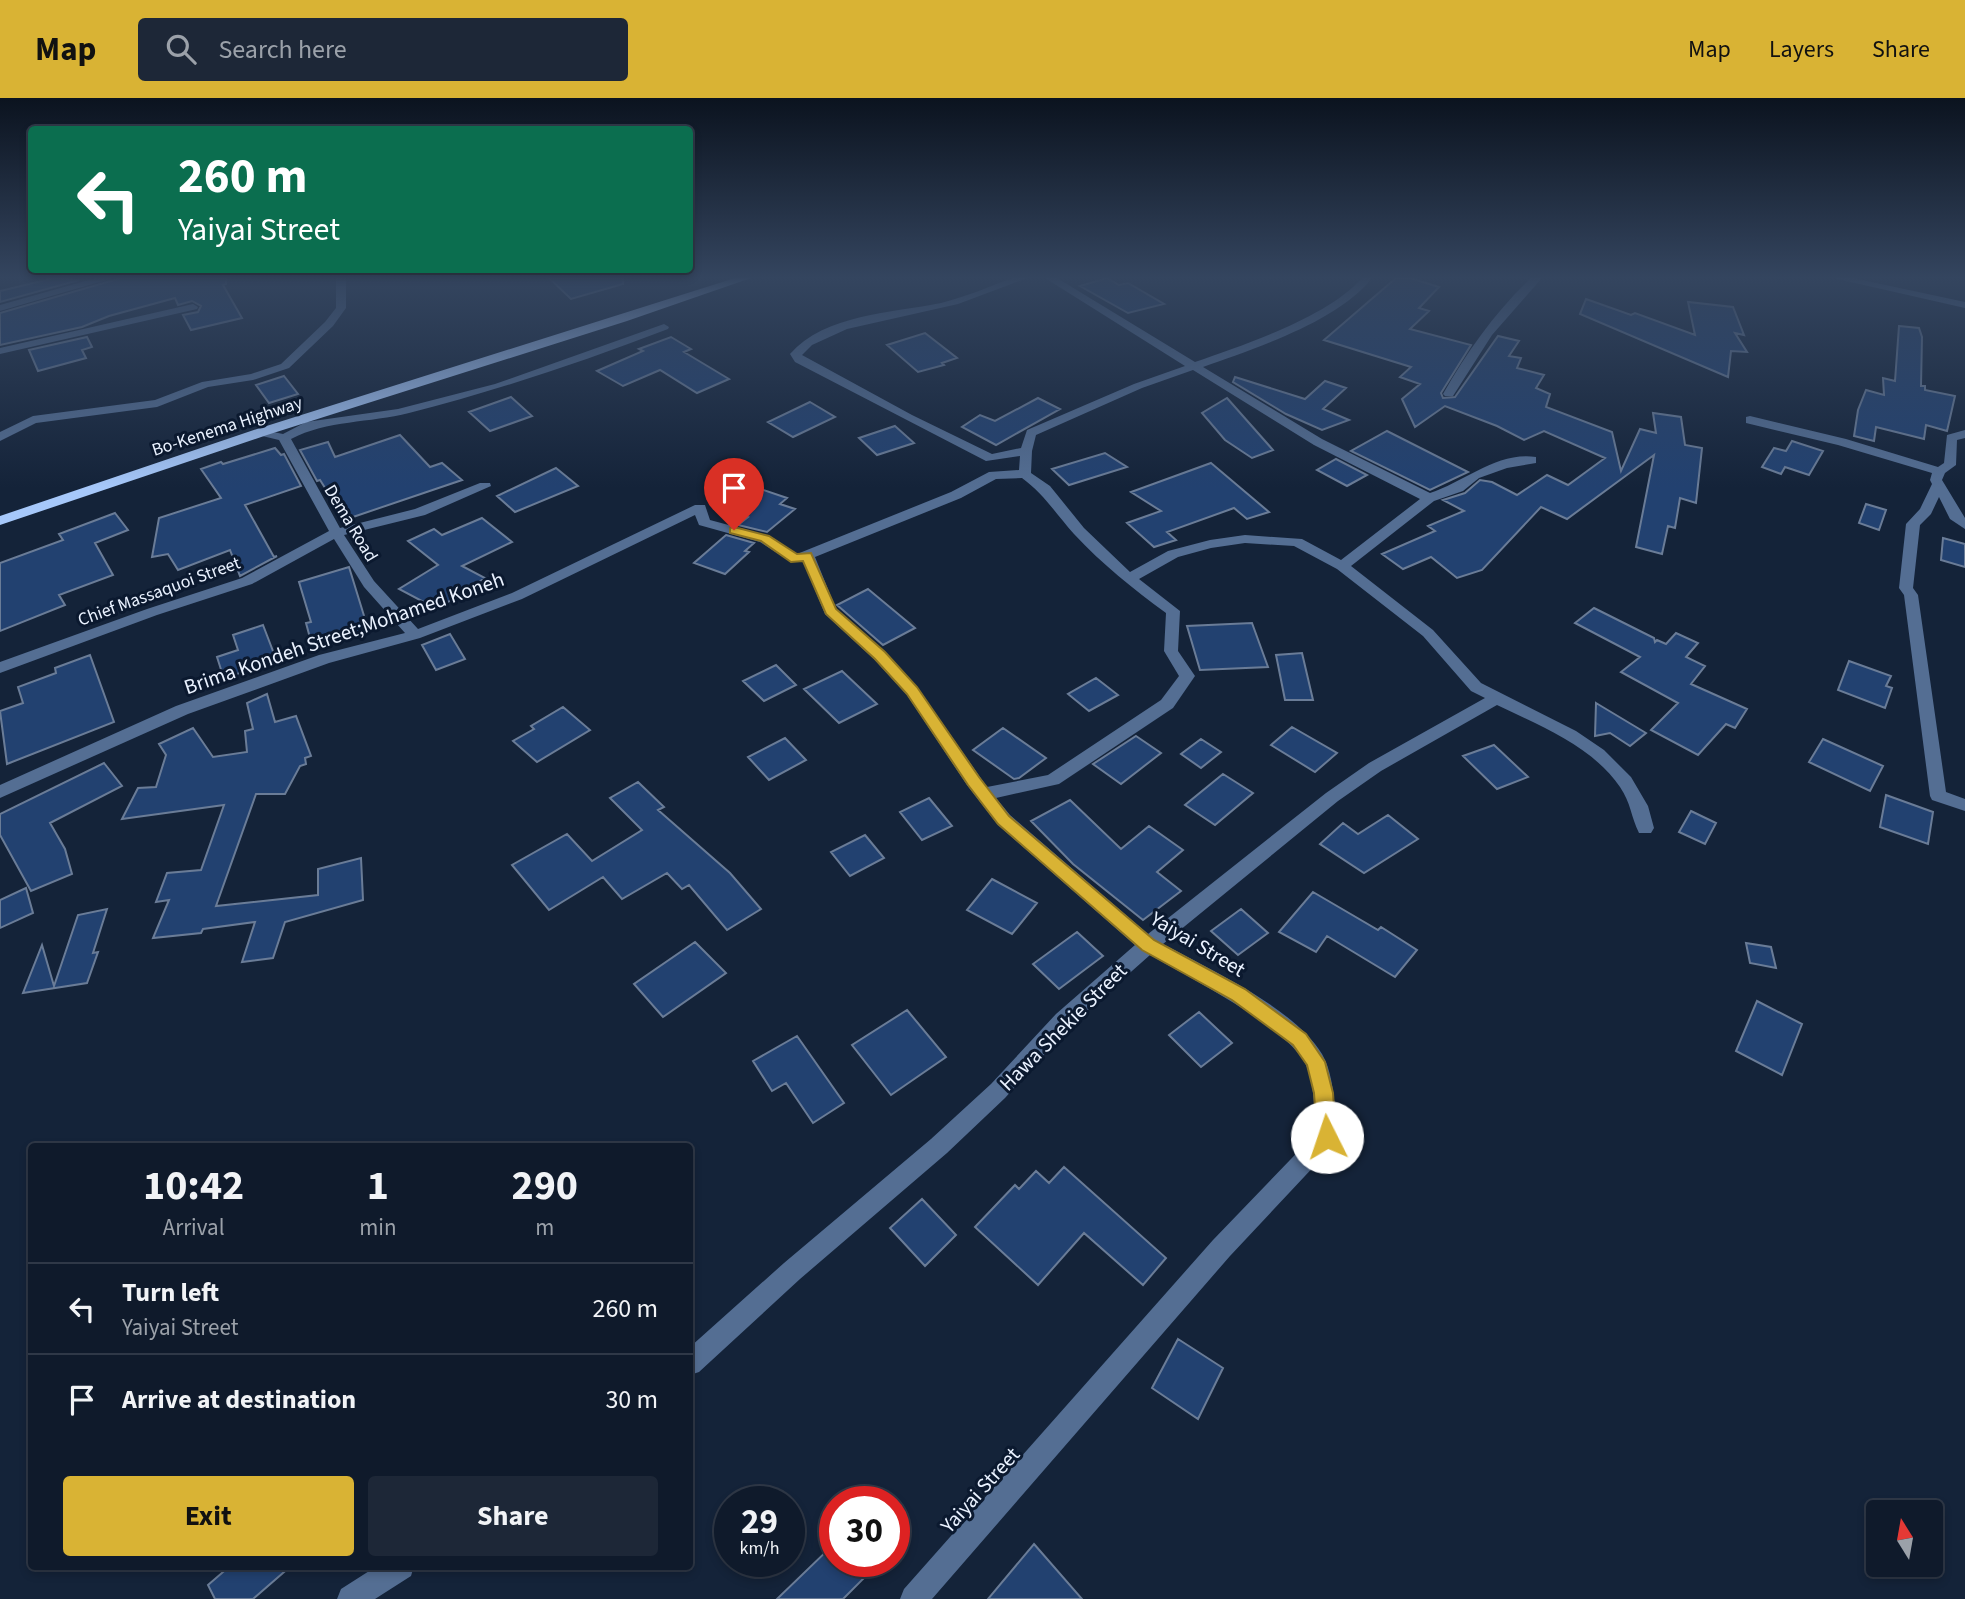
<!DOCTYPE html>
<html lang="en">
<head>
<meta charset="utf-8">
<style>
  :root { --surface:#0f1a2b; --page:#1d2737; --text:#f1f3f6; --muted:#9ba1a9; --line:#2f3847; --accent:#d9b334 }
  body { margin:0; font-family:"Source Sans 3",sans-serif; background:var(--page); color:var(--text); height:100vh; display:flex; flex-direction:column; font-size:26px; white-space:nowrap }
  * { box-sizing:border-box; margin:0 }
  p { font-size:23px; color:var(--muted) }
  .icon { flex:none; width:38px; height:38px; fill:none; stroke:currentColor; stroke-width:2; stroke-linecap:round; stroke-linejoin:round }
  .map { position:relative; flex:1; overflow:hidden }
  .panel { position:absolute; left:28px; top:1045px; width:665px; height:427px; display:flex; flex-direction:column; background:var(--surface); border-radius:7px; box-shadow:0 4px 10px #0003,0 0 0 2px var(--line) }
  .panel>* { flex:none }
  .banner { position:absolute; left:28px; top:28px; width:665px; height:147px; border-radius:7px; box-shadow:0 4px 10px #0003,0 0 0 2px var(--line); background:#0b6e4f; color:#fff; overflow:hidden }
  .needle { width:46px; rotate:349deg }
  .controls { position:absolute; left:1866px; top:1402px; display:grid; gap:14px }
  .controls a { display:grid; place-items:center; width:77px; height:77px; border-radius:7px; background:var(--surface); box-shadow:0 4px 10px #0003,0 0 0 2px var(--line); font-size:35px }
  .speed { position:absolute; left:714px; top:1388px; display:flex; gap:14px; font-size:35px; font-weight:700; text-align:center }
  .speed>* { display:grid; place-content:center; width:91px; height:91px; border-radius:50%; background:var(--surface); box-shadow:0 4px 10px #0003,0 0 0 2px var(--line); line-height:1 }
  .speed small { font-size:18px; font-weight:400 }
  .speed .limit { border:10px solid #d22; background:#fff; color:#111 }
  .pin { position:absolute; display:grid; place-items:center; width:60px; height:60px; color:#fff; margin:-72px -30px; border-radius:50% 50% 50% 0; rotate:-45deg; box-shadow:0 0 7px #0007 }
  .pin .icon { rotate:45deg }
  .me { position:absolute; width:77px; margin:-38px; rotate:356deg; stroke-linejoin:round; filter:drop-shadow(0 0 5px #0008) }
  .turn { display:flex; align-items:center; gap:24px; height:147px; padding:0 35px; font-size:32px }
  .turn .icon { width:91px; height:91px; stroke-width:2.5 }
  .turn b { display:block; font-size:49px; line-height:60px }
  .eta { display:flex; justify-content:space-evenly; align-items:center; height:119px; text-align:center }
  .eta b { font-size:42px; font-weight:700; line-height:49px }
  .primary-button { display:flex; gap:14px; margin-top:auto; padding:14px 35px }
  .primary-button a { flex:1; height:80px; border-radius:7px; background:var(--accent); color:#111; font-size:28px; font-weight:700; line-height:80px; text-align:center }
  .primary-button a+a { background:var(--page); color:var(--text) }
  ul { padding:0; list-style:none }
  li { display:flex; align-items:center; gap:21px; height:91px; padding:0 35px; border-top:2px solid var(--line) }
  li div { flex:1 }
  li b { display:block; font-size:26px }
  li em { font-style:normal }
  header { display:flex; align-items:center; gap:42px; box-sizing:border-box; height:98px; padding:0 35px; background:var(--accent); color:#111 }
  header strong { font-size:33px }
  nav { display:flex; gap:38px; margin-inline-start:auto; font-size:24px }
  .search { width:490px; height:63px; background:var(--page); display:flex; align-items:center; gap:18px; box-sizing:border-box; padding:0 24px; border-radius:7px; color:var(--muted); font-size:26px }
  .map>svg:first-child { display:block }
  .building { fill:#224170; stroke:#6a7c97; stroke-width:2 }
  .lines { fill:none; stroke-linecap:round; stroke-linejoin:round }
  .minor { fill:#546e93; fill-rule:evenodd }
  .trunk { fill:#a6c8fa; fill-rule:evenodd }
  .route { fill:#d9b334; stroke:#8d7422; stroke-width:2 }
  .labels { text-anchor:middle; stroke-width:6; stroke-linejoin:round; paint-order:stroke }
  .far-street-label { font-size:18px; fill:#eaf2ff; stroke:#0b192f }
  .street-label { font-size:21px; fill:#eaf2ff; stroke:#0b192f }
</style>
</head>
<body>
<header>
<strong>Map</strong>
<div class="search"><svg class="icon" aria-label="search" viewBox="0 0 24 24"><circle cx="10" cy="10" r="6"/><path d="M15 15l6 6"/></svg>Search here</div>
<nav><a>Map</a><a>Layers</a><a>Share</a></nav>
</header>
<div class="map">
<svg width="1965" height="1501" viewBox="0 0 1965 1501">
  <rect width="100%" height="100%" fill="#142339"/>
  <path class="building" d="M 54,180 L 79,182 L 0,204 L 0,193 Z
    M 121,180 L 226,180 L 226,186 L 223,187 L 242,220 L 191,232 L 183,217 L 198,214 L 201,208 L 192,203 L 178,207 L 175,200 L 109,218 L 82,229 L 0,247 L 0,215 Z
    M 549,180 L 623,180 L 623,186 L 571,201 Z
    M 1107,180 L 1119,187 L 1128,185 L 1164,206 L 1128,215 L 1080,188 Z
    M 1396,180 L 1410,180 L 1439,189 L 1419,210 L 1429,213 L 1410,231 L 1471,247 L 1441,295 L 1443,300 L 1455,299 L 1498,238 L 1519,243 L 1509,258 L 1521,260 L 1517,270 L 1544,277 L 1536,290 L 1550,296 L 1546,309 L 1612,334 L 1621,373 L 1640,331 L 1656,335 L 1653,315 L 1681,319 L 1685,347 L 1702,350 L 1696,405 L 1680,400 L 1675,430 L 1668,428 L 1662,456 L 1636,449 L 1654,357 L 1567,421 L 1541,409 L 1482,472 L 1457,480 L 1431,459 L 1403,471 L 1382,456 L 1435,433 L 1428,428 L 1464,413 L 1443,402 L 1465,395 L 1480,382 L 1492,384 L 1517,397 L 1547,377 L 1568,387 L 1605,360 L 1544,333 L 1524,342 L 1497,328 L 1445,308 L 1415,329 L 1402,301 L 1420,286 L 1400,279 L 1411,269 L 1324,242 Z
    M 1586,201 L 1631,217 L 1635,215 L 1695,237 L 1688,204 L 1733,209 L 1744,237 L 1735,235 L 1747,254 L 1731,253 L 1728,279 L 1580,216 Z
    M 1899,228 L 1919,230 L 1922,239 L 1921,288 L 1925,288 L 1925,292 L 1955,298 L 1947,333 L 1926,327 L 1924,341 L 1876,329 L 1874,343 L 1854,338 L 1858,312 L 1866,292 L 1884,297 L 1883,280 L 1895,283 Z
    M 925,235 L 957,260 L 942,265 L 944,267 L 918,274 L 887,247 Z
    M 87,239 L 92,249 L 82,252 L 86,260 L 38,273 L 29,252 Z
    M 671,239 L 691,251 L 684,254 L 729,281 L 697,295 L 660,272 L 623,288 L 597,273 L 643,253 L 639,251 Z
    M 284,278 L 298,296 L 269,305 L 256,287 Z
    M 1235,279 L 1305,301 L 1325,283 L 1346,290 L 1323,311 L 1349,322 L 1322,332 L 1286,316 L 1233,284 Z
    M 511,299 L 532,318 L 490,333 L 469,314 Z
    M 1038,300 L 1060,311 L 996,347 L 962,329 L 980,317 L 995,323 Z
    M 1227,300 L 1273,352 L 1252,360 L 1225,342 L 1202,315 Z
    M 810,304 L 835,319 L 793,339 L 768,324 Z
    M 895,328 L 914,345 L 877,357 L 859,340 Z
    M 1387,333 L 1468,374 L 1430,392 L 1351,353 Z
    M 400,337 L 430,369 L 442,365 L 462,382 L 350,420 L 332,392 L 327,393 L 320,382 L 317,383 L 300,352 L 328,344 L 335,359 Z
    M 1792,343 L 1823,353 L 1809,377 L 1785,369 L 1781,376 L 1762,369 L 1774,350 L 1786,353 Z
    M 275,350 L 281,357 L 284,356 L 301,388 L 245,407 L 274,459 L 277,458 L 240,478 L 230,452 L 178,472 L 168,456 L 152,459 L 159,420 L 221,400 L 201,371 L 221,364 L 223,366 Z
    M 1105,355 L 1127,369 L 1069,387 L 1052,371 Z
    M 1336,361 L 1367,377 L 1347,388 L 1317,372 Z
    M 1211,365 L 1269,414 L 1247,421 L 1234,410 L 1167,434 L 1176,442 L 1154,449 L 1127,425 L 1161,413 L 1131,394 Z
    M 556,370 L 578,388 L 515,414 L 497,398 Z
    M 749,387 L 787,400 L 780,406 L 795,411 L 767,434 L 738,427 L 748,419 L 732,413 L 737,410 L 725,406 Z
    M 1866,406 L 1886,412 L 1879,432 L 1859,425 Z
    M 115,415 L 128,432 L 95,445 L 113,477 L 59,497 L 65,507 L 0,533 L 0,465 L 63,442 L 59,436 Z
    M 482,420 L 512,444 L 462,468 L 485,480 L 437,511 L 399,491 L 438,467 L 408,443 L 434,431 L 442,437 Z
    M 726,437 L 754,445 L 745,453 L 749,454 L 725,476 L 694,465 Z
    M 1943,440 L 1965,446 L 1965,469 L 1941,462 Z
    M 349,469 L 369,534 L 313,551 L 306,525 L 311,524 L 299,484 Z
    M 868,491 L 915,530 L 883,547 L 837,507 Z
    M 1594,510 L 1654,540 L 1655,544 L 1657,542 L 1666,546 L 1676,535 L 1698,545 L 1686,559 L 1705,568 L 1691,586 L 1747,611 L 1735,630 L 1726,626 L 1698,657 L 1651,632 L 1678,605 L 1621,574 L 1640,559 L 1575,525 Z
    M 1252,525 L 1268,569 L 1200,572 L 1187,528 Z
    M 263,527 L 276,561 L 224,581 L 217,559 L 238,552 L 233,537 Z
    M 450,536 L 465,561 L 436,572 L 422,547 Z
    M 1302,555 L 1313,602 L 1285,602 L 1276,557 Z
    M 90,557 L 114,624 L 7,666 L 0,613 L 23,605 L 18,589 L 56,575 L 55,570 Z
    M 1849,563 L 1891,578 L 1886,588 L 1892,590 L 1885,610 L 1838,592 Z
    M 776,567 L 796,587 L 764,603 L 743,583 Z
    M 842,573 L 877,606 L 839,625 L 804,591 Z
    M 1096,580 L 1118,597 L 1089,613 L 1068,596 Z
    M 267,596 L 275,624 L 296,618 L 311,658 L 305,660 L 306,666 L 300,668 L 285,696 L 256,696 L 216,808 L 318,797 L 318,771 L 361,760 L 363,802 L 285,824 L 273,860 L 242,864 L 255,824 L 203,831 L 201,835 L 153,840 L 169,802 L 156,804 L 167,775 L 201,772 L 224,707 L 122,721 L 138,690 L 156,689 L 166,657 L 159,646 L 193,630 L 213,659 L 247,654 L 245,633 L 253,631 L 247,605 Z
    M 1596,605 L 1646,635 L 1630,648 L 1610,635 L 1595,638 Z
    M 563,609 L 590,632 L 537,664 L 513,643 L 534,631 L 531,628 Z
    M 1292,629 L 1337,655 L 1315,674 L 1271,647 Z
    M 1003,630 L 1046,660 L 1019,680 L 1014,681 L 973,652 Z
    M 1136,638 L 1161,655 L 1121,686 L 1093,666 Z
    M 785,640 L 806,662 L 769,682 L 748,659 Z
    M 1201,641 L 1221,654 L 1201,670 L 1181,656 Z
    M 1823,641 L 1883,668 L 1870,693 L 1809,664 Z
    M 1494,647 L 1528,679 L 1497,691 L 1463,658 Z
    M 104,665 L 122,688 L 50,725 L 65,751 L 72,776 L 31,793 L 0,737 L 0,716 Z
    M 1223,676 L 1253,695 L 1215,727 L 1185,707 Z
    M 638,684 L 664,709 L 658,712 L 730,775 L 761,811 L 727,832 L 689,787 L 682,791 L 667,775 L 622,801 L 603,779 L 549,812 L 512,767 L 567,736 L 592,763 L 642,732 L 610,700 Z
    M 1886,697 L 1933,714 L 1928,746 L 1880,729 Z
    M 929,700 L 952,728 L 922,742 L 900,714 Z
    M 1070,702 L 1121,751 L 1149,728 L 1183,752 L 1157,774 L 1181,793 L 1143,822 L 1073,766 L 1031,723 Z
    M 1691,713 L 1716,725 L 1705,746 L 1679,734 Z
    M 1388,717 L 1418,741 L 1364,775 L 1320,746 L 1343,725 L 1358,736 Z
    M 865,737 L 884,760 L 850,778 L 831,754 Z
    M 992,781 L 1037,805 L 1012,836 L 967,812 Z
    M 26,790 L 33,815 L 0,830 L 0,802 Z
    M 1313,794 L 1378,832 L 1381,829 L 1417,852 L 1395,879 L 1327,838 L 1316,854 L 1279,834 Z
    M 107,811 L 93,855 L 98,854 L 87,885 L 23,895 L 42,847 L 54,888 L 78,817 Z
    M 1241,811 L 1268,835 L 1238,857 L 1211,833 Z
    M 1077,834 L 1103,858 L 1059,891 L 1033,866 Z
    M 695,844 L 726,875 L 663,919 L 634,886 Z
    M 1746,845 L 1771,849 L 1776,870 L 1750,865 Z
    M 1757,903 L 1802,926 L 1782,977 L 1736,953 Z
    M 907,912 L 946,959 L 891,997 L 852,947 Z
    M 1199,914 L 1232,945 L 1201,969 L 1169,937 Z
    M 797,938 L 844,1005 L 813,1025 L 786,985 L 772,993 L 753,963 Z
    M 1064,1069 L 1166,1160 L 1143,1187 L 1084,1135 L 1038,1187 L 975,1129 L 1015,1087 L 1019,1091 L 1036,1073 L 1049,1085 Z
    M 922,1101 L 956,1137 L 925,1168 L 890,1130 Z
    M 1178,1241 L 1223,1270 L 1198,1321 L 1152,1290 Z
    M 835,1445 L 835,1463 L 857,1463 L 867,1477 L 843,1501 L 777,1501 Z
    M 1034,1446 L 1082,1501 L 988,1501 Z
    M 230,1468 L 291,1468 L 253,1501 L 215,1501 L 208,1487 Z"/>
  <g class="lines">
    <path class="minor" d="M 96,180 L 113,180 L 0,213 L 0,207 Z
      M 336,180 L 346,180 L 346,210 L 333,228 L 289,270 L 253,282 L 208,289 L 157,309 L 36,325 L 0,343 L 0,334 L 33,318 L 155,302 L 202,284 L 251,276 L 281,266 L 325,224 L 336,210 Z
      M 1012,180 L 1027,180 L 958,206 L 847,231 L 812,247 L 802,257 L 912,317 L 992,356 L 1021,350 L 1027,332 L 1134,286 L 1185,268 L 1045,180 L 1057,180 L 1195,264 C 1244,247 1328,219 1362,180 L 1372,180 C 1339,223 1254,251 1203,269 L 1322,341 L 1430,395 C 1464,384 1498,353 1536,359 L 1536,365 L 1507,370 L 1479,380 L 1463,393 L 1434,403 L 1351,468 L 1433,532 L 1481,585 L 1576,633 L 1604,652 L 1631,679 L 1648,708 L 1654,730 L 1651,735 L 1639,735 C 1631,719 1631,705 1620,689 C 1592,648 1540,628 1497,607 L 1381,673 L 1338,703 L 1163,846 C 1211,872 1294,910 1322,956 C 1331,971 1333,992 1335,1009 C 1336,1021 1340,1035 1335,1046 L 1230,1158 L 932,1501 L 900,1501 L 904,1491 L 1213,1142 L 1316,1035 C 1314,1014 1315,986 1306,967 C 1289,930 1187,878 1150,857 L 1070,928 L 1005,1000 L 947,1055 L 800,1181 L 699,1274 L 690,1277 L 690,1249 L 784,1165 L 931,1041 L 991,986 L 1056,916 L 1135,847 L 998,727 L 967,687 L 907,597 L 875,562 L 825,516 L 803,463 L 791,464 L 760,444 L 699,427 L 695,417 L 522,501 L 420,540 L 329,565 L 188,616 L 0,700 L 0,687 L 176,608 L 319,557 L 405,535 L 364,489 L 334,441 L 252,486 L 157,517 L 0,575 L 0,564 L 147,511 L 242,480 L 329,433 L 279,342 L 258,337 L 258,331 L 283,336 L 306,324 L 398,311 L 495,286 L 664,226 L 669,229 L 668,231 C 582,264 499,292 409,315 C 370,325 327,322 291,341 L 340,430 L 415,411 L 480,385 L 490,385 L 491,388 L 425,417 L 344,437 L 374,483 L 418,531 L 512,495 L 695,407 L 705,407 L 710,422 L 770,438 L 797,456 L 951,394 L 989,374 L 1019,372 L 1020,358 L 986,363 L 795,264 L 790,256 C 825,216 892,215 941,205 C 965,199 989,189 1012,180 ZM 1193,272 L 1314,347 L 1420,401 L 1341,462 L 1302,441 L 1245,437 L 1210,442 L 1168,453 L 1130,474 L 1084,430 L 1050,388 L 1031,375 L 1032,353 L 1036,337 L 1142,290 ZM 1022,380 C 1044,396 1056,416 1074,436 C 1102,466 1133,491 1166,515 L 1164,553 L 1179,578 L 1161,602 L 1048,677 L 987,689 L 917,589 L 885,554 L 836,511 L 815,459 L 961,400 L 996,381 ZM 1245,445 L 1294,448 L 1337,471 L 1423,538 L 1471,593 L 1485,600 L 1369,665 L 1326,695 L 1148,836 L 1010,717 L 996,700 L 1059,686 L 1173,610 L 1195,578 L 1178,553 L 1180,513 L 1139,481 L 1178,459 L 1211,450 Z
      M 1531,180 L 1542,180 L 1492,237 L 1453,298 L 1445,298 L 1443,296 C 1467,254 1495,214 1531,180 Z
      M 1833,180 L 1853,180 L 1965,204 L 1965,210 Z
      M 193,206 L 198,209 L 197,211 L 0,256 L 0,250 Z
      M 1750,318 L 1846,341 L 1938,369 L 1944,365 L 1947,337 L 1965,332 L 1965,340 L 1957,342 L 1956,367 L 1945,375 L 1942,382 L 1965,420 L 1965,431 L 1950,421 L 1939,399 L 1931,416 L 1920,427 L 1913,490 L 1918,497 L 1946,694 L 1965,701 L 1965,713 L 1932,702 L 1930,698 L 1904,497 L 1899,490 L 1906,426 L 1920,411 L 1932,386 L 1930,382 L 1932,375 L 1838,347 L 1746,325 L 1746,319 Z
      M 377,1468 L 414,1468 L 411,1478 L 375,1501 L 337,1501 L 341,1491 Z"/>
    <path class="trunk" d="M 735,180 L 751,180 L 627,223 L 267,337 L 0,427 L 0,418 L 257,331 Z"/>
  </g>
  <linearGradient id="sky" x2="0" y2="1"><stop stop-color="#0b131f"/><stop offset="0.46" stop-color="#34455f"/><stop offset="1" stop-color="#34455f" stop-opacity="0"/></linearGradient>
  <rect width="1965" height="390" fill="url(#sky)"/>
  <path class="route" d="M 734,429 L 769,438 L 797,456 L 811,455 L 836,511 L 885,554 L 917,589 L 979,679 L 1009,718 L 1154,842 L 1245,891 L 1306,936 L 1325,964 L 1333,995 L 1336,1039 L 1334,1045 L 1327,1048 L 1320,1045 L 1317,1039 L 1314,995 L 1307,967 L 1293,947 L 1232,902 L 1142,852 L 998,726 L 968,687 L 907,596 L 875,561 L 826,516 L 803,463 L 791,464 L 761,443 L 730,435 L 730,430 Z"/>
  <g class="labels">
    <g class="far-street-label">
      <text transform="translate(227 328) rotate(-18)" y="6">Bo-Kenema Highway</text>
      <text transform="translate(351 425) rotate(59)" y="6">Dema Road</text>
      <text transform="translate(159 493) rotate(-20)" y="6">Chief Massaquoi Street</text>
    </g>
    <g class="street-label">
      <text transform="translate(344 535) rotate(-19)" y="7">Brima Kondeh Street;Mohamed Koneh</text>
      <text transform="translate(1198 846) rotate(31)" y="7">Yaiyai Street</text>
      <text transform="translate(1063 929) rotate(-45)" y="7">Hawa Shekie Street</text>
      <text transform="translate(980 1392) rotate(-48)" y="7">Yaiyai Street</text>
    </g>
  </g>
</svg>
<div class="controls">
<a><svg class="needle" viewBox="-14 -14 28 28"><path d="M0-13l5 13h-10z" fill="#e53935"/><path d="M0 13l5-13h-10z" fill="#9ba1a9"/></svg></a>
</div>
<div class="speed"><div>29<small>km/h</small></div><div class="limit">30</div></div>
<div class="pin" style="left:734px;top:432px;background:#d93025"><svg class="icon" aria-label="arrive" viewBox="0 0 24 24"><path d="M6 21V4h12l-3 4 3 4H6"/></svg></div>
<svg class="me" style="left:1327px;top:1039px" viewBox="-20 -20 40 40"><circle r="19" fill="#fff"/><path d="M0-13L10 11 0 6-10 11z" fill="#d9b334"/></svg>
<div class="banner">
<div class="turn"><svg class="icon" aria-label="left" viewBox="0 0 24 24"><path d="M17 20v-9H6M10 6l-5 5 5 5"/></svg><div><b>260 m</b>Yaiyai Street</div></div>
</div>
<section class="panel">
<div class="eta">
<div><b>10:42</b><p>Arrival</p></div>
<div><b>1</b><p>min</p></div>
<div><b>290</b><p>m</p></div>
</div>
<ul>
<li><svg class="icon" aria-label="left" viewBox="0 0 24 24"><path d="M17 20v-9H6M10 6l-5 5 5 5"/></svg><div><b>Turn left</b><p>Yaiyai Street</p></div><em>260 m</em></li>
<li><svg class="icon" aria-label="arrive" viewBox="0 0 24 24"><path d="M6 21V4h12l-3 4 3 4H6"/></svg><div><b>Arrive at destination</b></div><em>30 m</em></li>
</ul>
<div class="primary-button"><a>Exit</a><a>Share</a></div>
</section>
</div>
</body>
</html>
